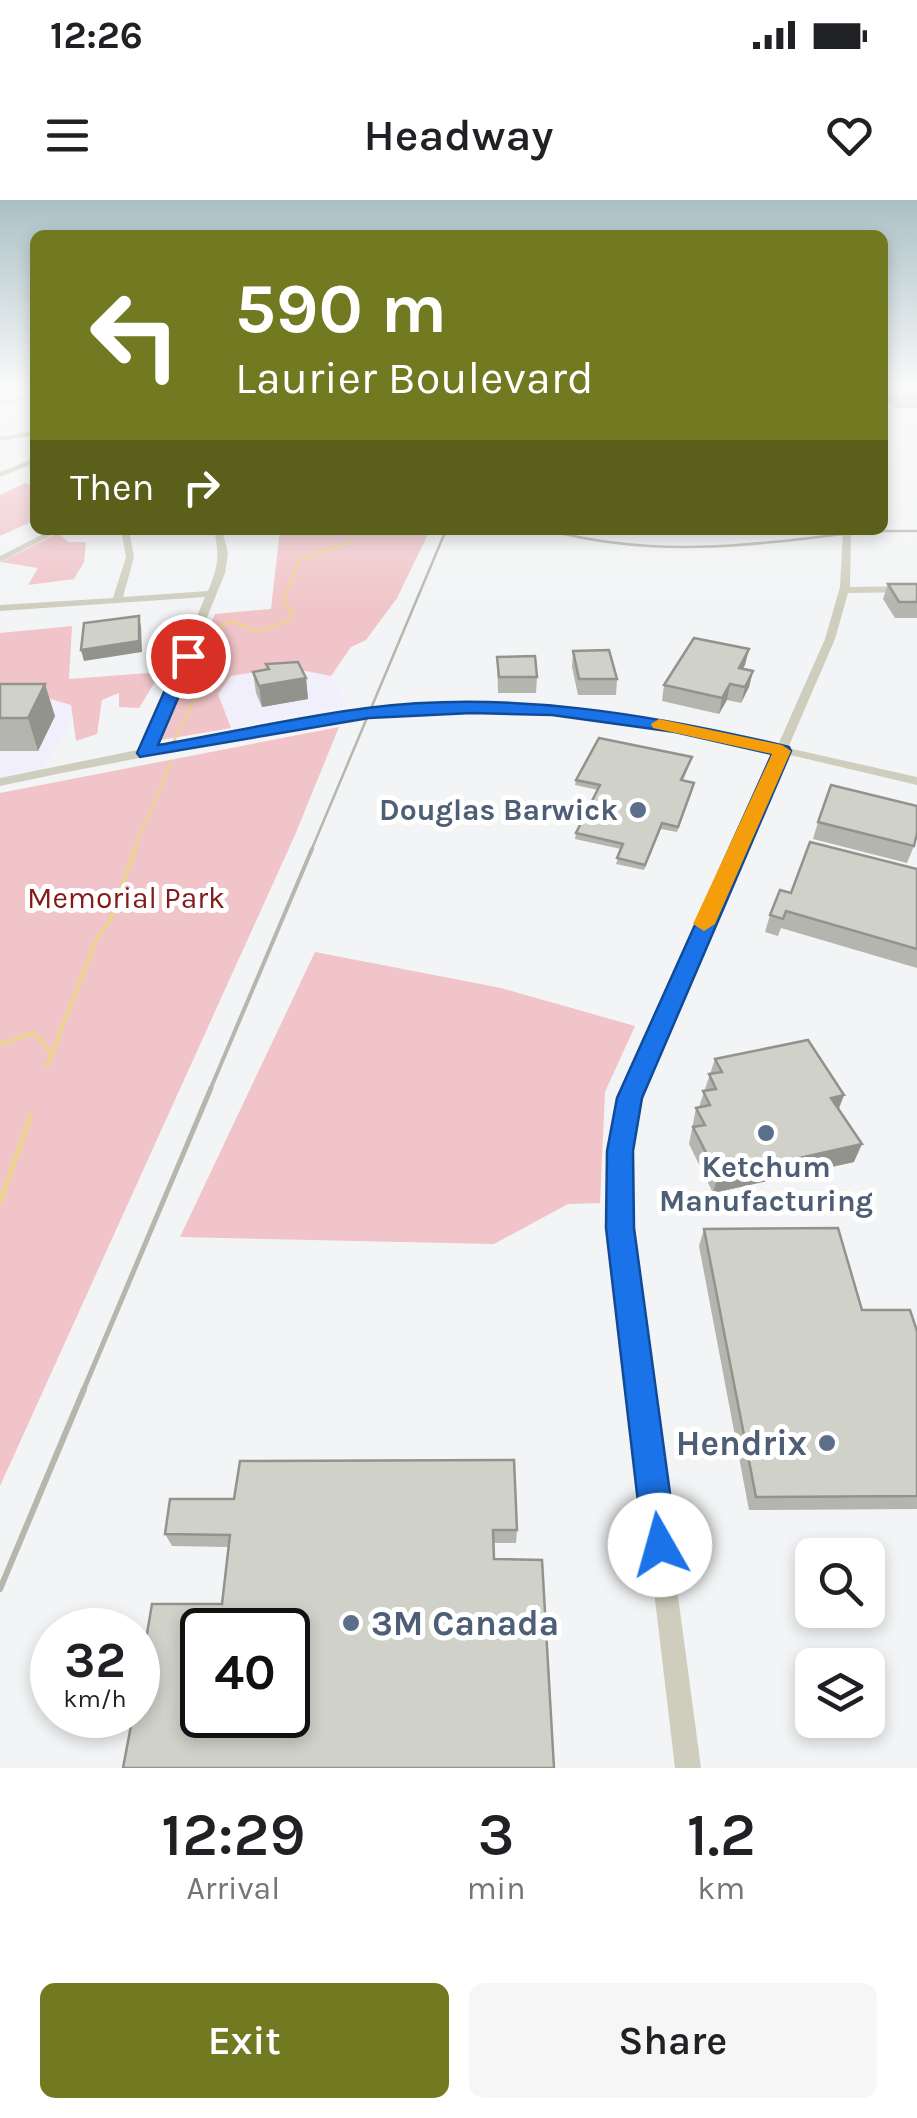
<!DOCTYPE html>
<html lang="en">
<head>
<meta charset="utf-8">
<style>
  :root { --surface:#fff; --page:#f6f6f6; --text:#202124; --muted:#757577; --accent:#717921 }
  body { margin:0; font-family:Karla,sans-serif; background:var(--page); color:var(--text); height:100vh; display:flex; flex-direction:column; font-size:38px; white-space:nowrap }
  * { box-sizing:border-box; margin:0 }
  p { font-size:32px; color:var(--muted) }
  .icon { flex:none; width:55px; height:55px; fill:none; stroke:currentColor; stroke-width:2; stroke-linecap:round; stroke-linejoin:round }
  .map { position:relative; height:1568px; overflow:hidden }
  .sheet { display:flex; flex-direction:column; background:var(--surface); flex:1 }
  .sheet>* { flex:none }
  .guide { position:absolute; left:30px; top:30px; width:858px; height:305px; border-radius:15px; box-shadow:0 5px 15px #0003; background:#717921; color:#fff; overflow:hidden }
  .controls { position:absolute; left:795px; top:1338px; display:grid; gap:20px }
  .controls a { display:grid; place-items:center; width:90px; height:90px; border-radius:15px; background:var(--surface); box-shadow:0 5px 15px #0003; font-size:50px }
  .speed { position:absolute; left:30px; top:1408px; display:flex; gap:20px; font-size:50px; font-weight:700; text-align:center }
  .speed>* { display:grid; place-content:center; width:130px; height:130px; border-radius:50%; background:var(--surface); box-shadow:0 5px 15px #0003; line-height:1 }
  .speed small { font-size:25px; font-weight:400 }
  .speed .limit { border:5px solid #111; border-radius:15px; background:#fff; color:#111 }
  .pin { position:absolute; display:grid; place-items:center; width:85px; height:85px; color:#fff; margin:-42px; border:5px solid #fff; border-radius:50%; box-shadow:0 2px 10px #0007 }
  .me { position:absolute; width:110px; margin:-55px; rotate:353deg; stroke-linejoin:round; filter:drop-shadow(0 0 8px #0008) }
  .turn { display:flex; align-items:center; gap:35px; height:210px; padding:0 40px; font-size:45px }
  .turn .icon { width:130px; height:130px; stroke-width:2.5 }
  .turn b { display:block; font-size:70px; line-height:85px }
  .then { display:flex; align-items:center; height:95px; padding:0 40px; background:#0003; gap:20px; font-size:38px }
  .eta { display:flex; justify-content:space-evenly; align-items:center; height:170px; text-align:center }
  .eta b { font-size:60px; font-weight:600; line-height:70px }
  .action { display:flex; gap:20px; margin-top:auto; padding:20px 40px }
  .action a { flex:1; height:115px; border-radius:15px; background:var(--accent); color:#fff; font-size:40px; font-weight:600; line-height:115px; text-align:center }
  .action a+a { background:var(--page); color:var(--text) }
  .status { display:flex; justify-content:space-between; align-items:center; height:70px; padding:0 50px; background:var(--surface); direction:ltr }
  .status svg { height:28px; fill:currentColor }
  header { display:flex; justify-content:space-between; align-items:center; height:130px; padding:0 40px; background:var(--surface); font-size:45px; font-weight:600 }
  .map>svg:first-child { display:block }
  .commercial { fill:#f2effd }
  .green { fill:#f0c4c8 }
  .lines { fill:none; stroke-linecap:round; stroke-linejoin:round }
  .stream-far2 { stroke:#edd391; stroke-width:2.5 }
  .stream-far1 { stroke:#edd391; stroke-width:4 }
  .stream { stroke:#edd391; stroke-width:5 }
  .minor { fill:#cfcebe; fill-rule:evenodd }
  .major { fill:#d0d1b3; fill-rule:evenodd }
  .rail-far3 { stroke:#b5b6ac; stroke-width:2.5 }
  .rail-far2 { stroke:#b5b6ac; stroke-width:4 }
  .rail-far1 { stroke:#b5b6ac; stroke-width:5 }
  .rail { stroke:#b5b6ac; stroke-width:6 }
  .wall { fill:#b3b5ae }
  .shaded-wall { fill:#92938d }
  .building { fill:#d0d2ca; stroke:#92938d; stroke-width:2.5; fill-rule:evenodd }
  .route { fill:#1a73e8; stroke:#114b97; stroke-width:2.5 }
  .slow { fill:#f59e0b }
  .service-dot { fill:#5c6f8a; stroke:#fff; stroke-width:4 }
  .labels { text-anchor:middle; stroke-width:10; stroke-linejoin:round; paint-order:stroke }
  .service-label { font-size:30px; font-weight:bold; fill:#4e5e75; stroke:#fff; text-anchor:end }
  .park-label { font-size:30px; fill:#841a19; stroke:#fff }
  .near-service-label { font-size:35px; font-weight:bold; fill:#4e5e75; stroke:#fff; text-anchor:end }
</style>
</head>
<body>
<div class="status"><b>12:26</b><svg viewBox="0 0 49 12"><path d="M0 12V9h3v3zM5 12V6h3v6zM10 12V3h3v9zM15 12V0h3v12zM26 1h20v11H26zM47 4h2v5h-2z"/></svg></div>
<header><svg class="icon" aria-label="menu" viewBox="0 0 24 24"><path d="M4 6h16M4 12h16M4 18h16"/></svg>Headway<svg class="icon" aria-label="heart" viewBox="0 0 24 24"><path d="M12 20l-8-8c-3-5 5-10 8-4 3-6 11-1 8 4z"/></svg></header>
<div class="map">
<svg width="917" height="1568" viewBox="0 0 917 1568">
  <rect width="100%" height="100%" fill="#f3f4f5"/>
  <path class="commercial" d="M 285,467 L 331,476 L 347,506 L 231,528 L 218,494 L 231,476 Z
    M 45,497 L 72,505 L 71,525 L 41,569 L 0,577 L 0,499 Z"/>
  <path class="green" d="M 25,283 L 35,287 L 35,320 L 0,336 L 0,295 Z
    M 280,330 L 430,330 L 397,398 L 366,440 L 351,447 L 331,476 L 285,467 L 231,476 L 218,494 L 231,528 L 161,540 L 215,414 L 271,409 Z
    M 58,333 L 69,342 L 86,342 L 84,362 L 74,379 L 28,385 L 38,368 L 1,362 Z
    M 72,426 L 69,479 L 161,472 L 139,508 L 119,507 L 119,493 L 102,500 L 97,534 L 76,541 L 71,505 L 44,497 L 0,499 L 0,433 Z
    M 339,527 L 295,635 L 0,1286 L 0,593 Z
    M 315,752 L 501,788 L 635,826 L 605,892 L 600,1003 L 568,1004 L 494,1044 L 180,1037 Z"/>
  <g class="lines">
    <path class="stream-far2" d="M 173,543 L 207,475 L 226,452 L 223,441 L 213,437 L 215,429 L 232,421 L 256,431 L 287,422 L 293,412 L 283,401 L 299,361 L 350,342
      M 133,651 L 172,561"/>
    <path class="stream-far1" d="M 0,844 L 34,833 L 52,854
      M 47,867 L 96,740 L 110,720 L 135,649"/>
    <path class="stream" d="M 0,1002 L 31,915"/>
    <path class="minor" d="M 35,231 L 35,235 L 0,241 L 0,237 Z
      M 35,258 L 35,263 L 0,277 L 0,272 Z
      M 51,330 L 62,330 L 0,362 L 0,356 Z
      M 121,330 L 129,330 L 134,357 L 123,397 L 208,391 C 218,367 220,356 214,330 L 222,330 L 228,353 L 225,373 L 155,546 C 262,524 371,504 482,503 C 582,503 681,524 778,545 L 825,439 L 840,387 L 843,330 L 851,330 L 850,387 L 917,386 L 917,392 L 848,393 L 835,439 L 788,548 L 917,577 L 917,585 L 786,554 L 637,898 L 629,951 L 629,1029 L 701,1568 L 675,1568 L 611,1029 L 611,951 L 621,898 L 775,552 C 679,530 580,510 481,510 C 368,511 258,533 149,556 C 100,566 50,575 0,586 L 0,578 L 142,549 L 205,397 L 0,411 L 0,405 L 113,398 L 126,357 Z"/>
    <path class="major" d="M 35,197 L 35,201 L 0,203 L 0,199 Z"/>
    <path class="rail-far3" d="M 548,330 C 661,360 760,344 874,330
      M 867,331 L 917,331
      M 311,651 L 446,330"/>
    <path class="rail-far2" d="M 210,890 L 312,649"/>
    <path class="rail-far1" d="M 83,1191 L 211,888"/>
    <path class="rail" d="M 0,1389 L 84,1189"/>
  </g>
  <path class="wall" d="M 882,188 L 917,188 L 917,208 L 895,208 L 882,195 Z
    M 888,384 L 917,384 L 917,418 L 895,418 L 883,399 Z
    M 749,449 L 743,469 L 753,471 L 749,487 L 741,503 L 727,500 L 719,514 L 662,501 L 664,485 Z
    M 573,451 L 617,479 L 616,495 L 578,495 L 572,467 Z
    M 497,457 L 537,477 L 536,493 L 498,493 Z
    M 266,464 L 306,478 L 308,499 L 262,507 L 256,493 L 253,472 L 267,469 Z
    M 0,484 L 55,516 L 38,551 L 0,551 Z
    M 692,557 L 683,581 L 693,589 L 677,632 L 661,629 L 644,670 L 616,664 L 621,649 L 575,639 L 576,633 L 598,590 L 575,585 L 576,580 Z
    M 818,622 L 914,646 L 907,663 L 813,639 Z
    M 917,669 L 917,768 L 781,728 L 778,736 L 765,732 L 770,715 L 791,693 Z
    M 715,859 L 844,895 L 839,909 L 854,962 L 713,993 L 689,944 L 696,908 L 699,907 Z
    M 704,1029 L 862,1110 L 917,1131 L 917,1309 L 749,1310 L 699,1046 Z
    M 517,1330 L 516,1343 L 494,1343 L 494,1359 L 222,1404 L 228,1347 L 172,1346 L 165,1334 Z"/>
  <path class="shaded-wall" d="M 139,416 L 141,427 L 142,452 L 84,461 L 81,450 Z
    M 749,449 L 745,465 L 735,485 L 739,468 Z
    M 753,471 L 749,487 L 741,503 L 745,487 Z
    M 306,478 L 308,499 L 262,507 L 259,486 Z
    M 45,484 L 55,516 L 38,551 L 28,518 Z
    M 730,484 L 727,500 L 719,514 L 722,498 Z
    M 844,895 L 837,912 L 831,898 Z
    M 862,944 L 854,962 L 713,993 L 718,976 Z"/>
  <path class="building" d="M 891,188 L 917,188 L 917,196 L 898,196 Z
    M 888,384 L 917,384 L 917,402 L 899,402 Z
    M 139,416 L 139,441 L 81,450 L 84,423 Z
    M 694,438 L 749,449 L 739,468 L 753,471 L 745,487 L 730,484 L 722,498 L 664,485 Z
    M 609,450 L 617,479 L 579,479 L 573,451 Z
    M 535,456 L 537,477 L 499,477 L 497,457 Z
    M 298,462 L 306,478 L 259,486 L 253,472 L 269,469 L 266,464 Z
    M 0,484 L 45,484 L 28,518 L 0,518 Z
    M 599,538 L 692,557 L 681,580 L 694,583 L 678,627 L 662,623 L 645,665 L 617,658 L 623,644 L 576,633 L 600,585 L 576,580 Z
    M 831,585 L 917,606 L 917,633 L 914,646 L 818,622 Z
    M 810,642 L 917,669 L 917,749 L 786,711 L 783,719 L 770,715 L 780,690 L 791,693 Z
    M 808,840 L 844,895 L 831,898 L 862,944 L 718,976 L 693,927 L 705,925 L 696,908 L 710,905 L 703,891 L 716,889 L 709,874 L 722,872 L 715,859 Z
    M 838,1028 L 862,1110 L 910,1110 L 917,1131 L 917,1296 L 756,1297 L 704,1029 Z
    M 514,1260 L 517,1330 L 493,1330 L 494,1359 L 542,1360 L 554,1568 L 123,1568 L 133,1515 L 138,1515 L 138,1487 L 152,1404 L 222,1404 L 230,1335 L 165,1334 L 170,1299 L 234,1299 L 240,1261 ZM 202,1430 L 288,1430 L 288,1515 L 202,1515 Z"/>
  <linearGradient id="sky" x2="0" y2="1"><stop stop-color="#aac0c5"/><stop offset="0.46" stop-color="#fafafa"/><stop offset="1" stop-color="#fafafa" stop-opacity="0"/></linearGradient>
  <rect width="917" height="408" fill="url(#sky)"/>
  <path class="route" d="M 188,451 L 196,456 L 158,545 C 228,533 297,517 367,508 C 508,490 652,514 789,547 L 791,551 L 642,898 L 633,951 L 634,1028 L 677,1345 L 672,1357 L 660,1362 L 648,1357 L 643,1345 L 606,1028 L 607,951 L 617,898 L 772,554 L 675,532 L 552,515 L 472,513 L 369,518 L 140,557 L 137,553 L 180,456 Z"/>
  <path class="slow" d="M 659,519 L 782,545 L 791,551 L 715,724 L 704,731 L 693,724 L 772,554 L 653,528 L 651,524 Z"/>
  <g class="service-dot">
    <circle cx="638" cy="610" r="10"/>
    <circle cx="766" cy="933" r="10"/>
    <circle cx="827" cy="1243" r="10"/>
    <circle cx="351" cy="1423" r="10"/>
  </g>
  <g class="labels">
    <g class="service-label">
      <text x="618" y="620">Douglas Barwick</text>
      <text x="766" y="977" text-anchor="middle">Ketchum<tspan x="766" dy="34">Manufacturing</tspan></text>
    </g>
    <g class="park-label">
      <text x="126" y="708">Memorial Park</text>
    </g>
    <g class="near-service-label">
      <text x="807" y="1255">Hendrix</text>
      <text x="371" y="1435" text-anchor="start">3M Canada</text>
    </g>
  </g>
</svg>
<div class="controls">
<a><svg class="icon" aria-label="search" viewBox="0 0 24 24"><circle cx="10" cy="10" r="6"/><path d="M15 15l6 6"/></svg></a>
<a><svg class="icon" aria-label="layers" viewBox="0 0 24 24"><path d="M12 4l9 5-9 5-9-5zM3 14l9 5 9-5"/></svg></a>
</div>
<div class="speed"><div>32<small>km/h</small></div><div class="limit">40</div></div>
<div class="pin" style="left:188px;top:456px;background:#d93025"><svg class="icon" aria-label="arrive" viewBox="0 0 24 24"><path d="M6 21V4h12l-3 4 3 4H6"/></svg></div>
<svg class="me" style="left:660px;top:1345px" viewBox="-20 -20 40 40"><circle r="19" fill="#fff"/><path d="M0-13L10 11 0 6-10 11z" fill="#1a73e8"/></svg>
<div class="guide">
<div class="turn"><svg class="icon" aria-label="left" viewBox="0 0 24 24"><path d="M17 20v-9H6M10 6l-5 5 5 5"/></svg><div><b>590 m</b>Laurier Boulevard</div></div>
<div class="then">Then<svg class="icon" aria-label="right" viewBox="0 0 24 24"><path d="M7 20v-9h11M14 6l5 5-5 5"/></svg></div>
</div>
</div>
<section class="sheet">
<div class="eta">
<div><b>12:29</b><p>Arrival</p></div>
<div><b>3</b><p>min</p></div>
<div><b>1.2</b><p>km</p></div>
</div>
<div class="action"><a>Exit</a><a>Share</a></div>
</section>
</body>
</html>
